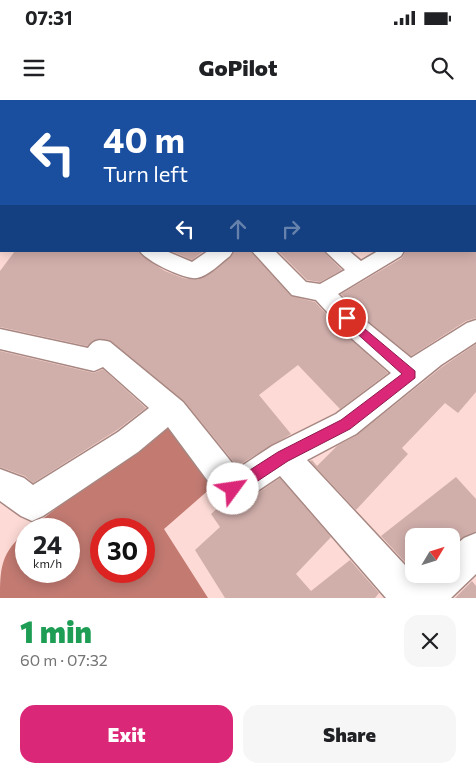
<!DOCTYPE html>
<html lang="en">
<head>
<meta charset="utf-8">
<style>
  :root { --surface:#fff; --page:#f6f6f6; --text:#202124; --muted:#757577; --accent:#db2777 }
  body { margin:0; font-family:Commissioner,sans-serif; background:var(--page); color:var(--text); height:100vh; display:flex; flex-direction:column; font-size:19px; white-space:nowrap }
  * { box-sizing:border-box; margin:0 }
  p { font-size:16px; color:var(--muted) }
  .icon { flex:none; width:28px; height:28px; fill:none; stroke:currentColor; stroke-width:2; stroke-linecap:round; stroke-linejoin:round }
  .map { position:relative; height:498px; overflow:hidden }
  .side { display:flex; flex-direction:column; background:var(--surface); flex:1 }
  .side>* { flex:none }
  .top-card { position:absolute; left:0px; top:0px; width:476px; height:152px; box-shadow:0 2px 12px #0003; background:#1a4fa0; color:#fff; overflow:hidden }
  .needle { width:32px; rotate:52deg }
  .fabs { position:absolute; left:405px; top:428px; display:grid; gap:10px }
  .fabs a { display:grid; place-items:center; width:55px; height:55px; border-radius:10px; background:var(--surface); box-shadow:0 2px 12px #0003; font-size:25px }
  .speed { position:absolute; left:15px; top:418px; display:flex; gap:10px; font-size:25px; font-weight:700; text-align:center }
  .speed>* { display:grid; place-content:center; width:65px; height:65px; border-radius:50%; background:var(--surface); box-shadow:0 2px 12px #0003; line-height:1 }
  .speed small { font-size:12px; font-weight:400 }
  .speed .limit { border:8px solid #d22; background:#fff; color:#111 }
  .pin { position:absolute; display:grid; place-items:center; width:42px; height:42px; color:#fff; margin:-21px; border:2px solid #fff; border-radius:50%; box-shadow:0 1px 5px #0007 }
  .me { position:absolute; width:55px; margin:-28px; rotate:59deg; stroke-linejoin:round; filter:drop-shadow(0 0 4px #0008) }
  .turn { display:flex; align-items:center; gap:18px; height:105px; padding:0 20px; font-size:22px }
  .turn .icon { width:65px; height:65px; stroke-width:2.5 }
  .turn b { display:block; font-size:35px; line-height:42px }
  .lanes { display:flex; align-items:center; height:48px; padding:0 20px; background:#0003; justify-content:center; gap:25px; direction:ltr }
  .lanes .off { opacity:.35 }
  .round { display:grid; place-items:center; flex:none; width:52px; height:52px; border-radius:15px; background:var(--page) }
  .overview { display:flex; align-items:center; justify-content:space-between; height:85px; padding:0 20px }
  h1 { font-size:30px; font-weight:800; line-height:38px; color:#1e9e55 }
  .button { display:flex; gap:10px; margin-top:auto; padding:10px 20px }
  .button a { flex:1; height:58px; border-radius:15px; background:var(--accent); color:#fff; font-size:20px; font-weight:800; line-height:58px; text-align:center }
  .button a+a { background:var(--page); color:var(--text) }
  .status { display:flex; justify-content:space-between; align-items:center; height:35px; padding:0 25px; background:var(--surface); direction:ltr }
  .status svg { height:14px; fill:currentColor }
  header { display:flex; justify-content:space-between; align-items:center; height:65px; padding:0 20px; background:var(--surface); font-size:22px; font-weight:800 }
  .map>svg:first-child { display:block }
  .water { fill:#c27a71; fill-rule:evenodd }
  .building { fill:#d0aeaa }
  .lines { fill:none; stroke-linecap:round; stroke-linejoin:round }
  .street-casing { stroke:#a78782; stroke-width:3 }
  .secondary-casing { stroke:#a78782; stroke-width:2 }
  .street { fill:#fff; fill-rule:evenodd }
  .secondary { fill:#fff; fill-rule:evenodd }
  .rail-casing { stroke:#8b7572; stroke-width:4.5 }
  .rail { stroke:#fff; stroke-width:3; stroke-dasharray:9; stroke-linecap:butt }
  .route { fill:#db2777; stroke:#8e194d }
</style>
</head>
<body>
<div class="status"><b>07:31</b><svg viewBox="0 0 49 12"><path d="M0 12V9h3v3zM5 12V6h3v6zM10 12V3h3v9zM15 12V0h3v12zM26 1h20v11H26zM47 4h2v5h-2z"/></svg></div>
<header><svg class="icon" aria-label="menu" viewBox="0 0 24 24"><path d="M4 6h16M4 12h16M4 18h16"/></svg>GoPilot<svg class="icon" aria-label="search" viewBox="0 0 24 24"><circle cx="10" cy="10" r="6"/><path d="M15 15l6 6"/></svg></header>
<div class="map">
<svg width="476" height="498" viewBox="0 0 476 498">
  <rect width="100%" height="100%" fill="#fddad5"/>
  <path class="water" d="M 172,317 L 219,381 L 164,429 L 208,498 L 0,498 C 0,468 1,452 26,432 L 26,471 L 69,471 L 69,429 L 30,429 ZM 101,429 L 144,429 L 144,471 L 101,471 Z"/>
  <path class="building" d="M 15,151 L 138,151 L 149,161 L 165,171 L 183,178 L 197,180 L 215,170 L 231,157 L 235,151 L 250,151 L 291,196 L 315,202 L 349,238 L 388,273 L 340,309 L 298,265 L 259,295 L 291,334 L 237,366 L 184,301 L 111,241 L 97,239 L 87,246 L 0,227 L 0,171 Z
    M 171,151 L 204,151 L 192,160 Z
    M 278,151 L 323,151 L 342,170 L 320,182 L 307,180 Z
    M 406,151 L 476,151 L 476,218 L 466,221 L 411,256 L 369,222 L 341,194 L 402,158 Z
    M 476,244 L 476,292 L 458,313 L 445,303 L 402,348 L 408,354 L 356,410 L 310,361 L 312,360 L 317,366 L 337,346 L 357,335 L 442,267 Z
    M 0,251 L 94,273 L 103,269 L 146,308 L 117,330 L 33,383 L 25,376 L 0,367 Z
    M 456,377 L 476,399 L 476,431 L 463,437 L 451,446 L 451,436 L 414,436 L 414,472 L 381,436 Z
    M 280,378 L 331,437 L 296,474 L 311,491 L 350,460 L 379,493 L 375,498 L 225,498 L 195,450 L 220,427 L 211,414 L 223,403 L 234,407 L 245,402 Z
    M 472,481 L 476,486 L 476,498 L 455,498 Z"/>
  <g class="lines">
    <g class="street-casing">
      <path id="street" d="M 445,0 L 460,0 L 461,1 L 446,1 Z
        M 475,6 L 476,6 L 476,15 L 475,15 Z
        M 475,25 L 476,25 L 476,33 L 475,33 Z
        M 475,107 L 476,107 L 476,120 L 475,120 Z
        M 140,151 L 166,151 L 192,162 L 208,151 L 233,151 L 230,156 C 221,163 208,176 197,178 C 185,180 146,161 140,151 Z
        M 252,151 L 275,151 L 306,182 L 320,184 L 345,170 L 325,151 L 349,151 L 361,161 L 378,151 L 404,151 L 401,156 L 338,194 L 368,223 L 411,258 L 467,223 L 476,220 L 476,242 L 441,265 L 356,334 L 307,360 L 418,479 L 424,474 L 451,474 L 451,449 L 464,438 L 476,433 L 476,474 L 451,498 L 386,498 L 280,376 L 244,400 L 233,405 L 222,400 L 168,327 L 138,352 L 43,416 L 32,421 L 21,416 L 0,401 L 0,369 L 24,378 L 33,385 L 118,332 L 149,308 L 103,267 L 94,271 L 0,249 L 0,229 L 88,248 C 94,239 100,239 110,242 L 183,302 L 237,369 L 272,346 L 336,314 L 391,273 L 350,237 L 316,200 L 292,195 Z"/>
    </g>
    <g class="secondary-casing">
      <path id="secondary" d="M 375,0 L 390,0 L 390,1 L 375,1 Z
        M 475,115 L 476,115 L 476,130 L 475,130 Z"/>
    </g>
    <use href="#street" class="street"/>
    <use href="#secondary" class="secondary"/>
    <g class="rail-casing">
      <path id="rail" d="M 0,142 L 1,140"/>
    </g>
    <use href="#rail" class="rail"/>
  </g>
  <path class="route" d="M 347,214 L 415,271 L 415,278 L 350,329 L 288,361 L 238,394 L 233,396 L 228,394 L 226,389 L 228,384 L 278,352 L 341,320 L 402,274 L 343,221 L 343,215 Z"/>
</svg>
<div class="fabs">
<a><svg class="needle" viewBox="-14 -14 28 28"><path d="M0-13l5 13h-10z" fill="#e53935"/><path d="M0 13l5-13h-10z" fill="#757577"/></svg></a>
</div>
<div class="speed"><div>24<small>km/h</small></div><div class="limit">30</div></div>
<div class="pin" style="left:347px;top:218px;background:#d93025"><svg class="icon" aria-label="arrive" viewBox="0 0 24 24"><path d="M6 21V4h12l-3 4 3 4H6"/></svg></div>
<svg class="me" style="left:233px;top:389px" viewBox="-20 -20 40 40"><circle r="19" fill="#fff"/><path d="M0-13L10 11 0 6-10 11z" fill="#db2777"/></svg>
<div class="top-card">
<div class="turn"><svg class="icon" aria-label="left" viewBox="0 0 24 24"><path d="M17 20v-9H6M10 6l-5 5 5 5"/></svg><div><b>40 m</b>Turn left</div></div>
<div class="lanes"><svg class="icon" aria-label="left" viewBox="0 0 24 24"><path d="M17 20v-9H6M10 6l-5 5 5 5"/></svg><svg class="icon off" aria-label="ahead" viewBox="0 0 24 24"><path d="M12 20V5M6 11l6-6 6 6"/></svg><svg class="icon off" aria-label="right" viewBox="0 0 24 24"><path d="M7 20v-9h11M14 6l5 5-5 5"/></svg></div>
</div>
</div>
<section class="side">
<div class="overview"><div><h1>1 min</h1><p>60 m · 07:32</p></div><a class="round"><svg class="icon" aria-label="close" viewBox="0 0 24 24"><path d="M6 6l12 12M18 6L6 18"/></svg></a></div>
<div class="button"><a>Exit</a><a>Share</a></div>
</section>
</body>
</html>
